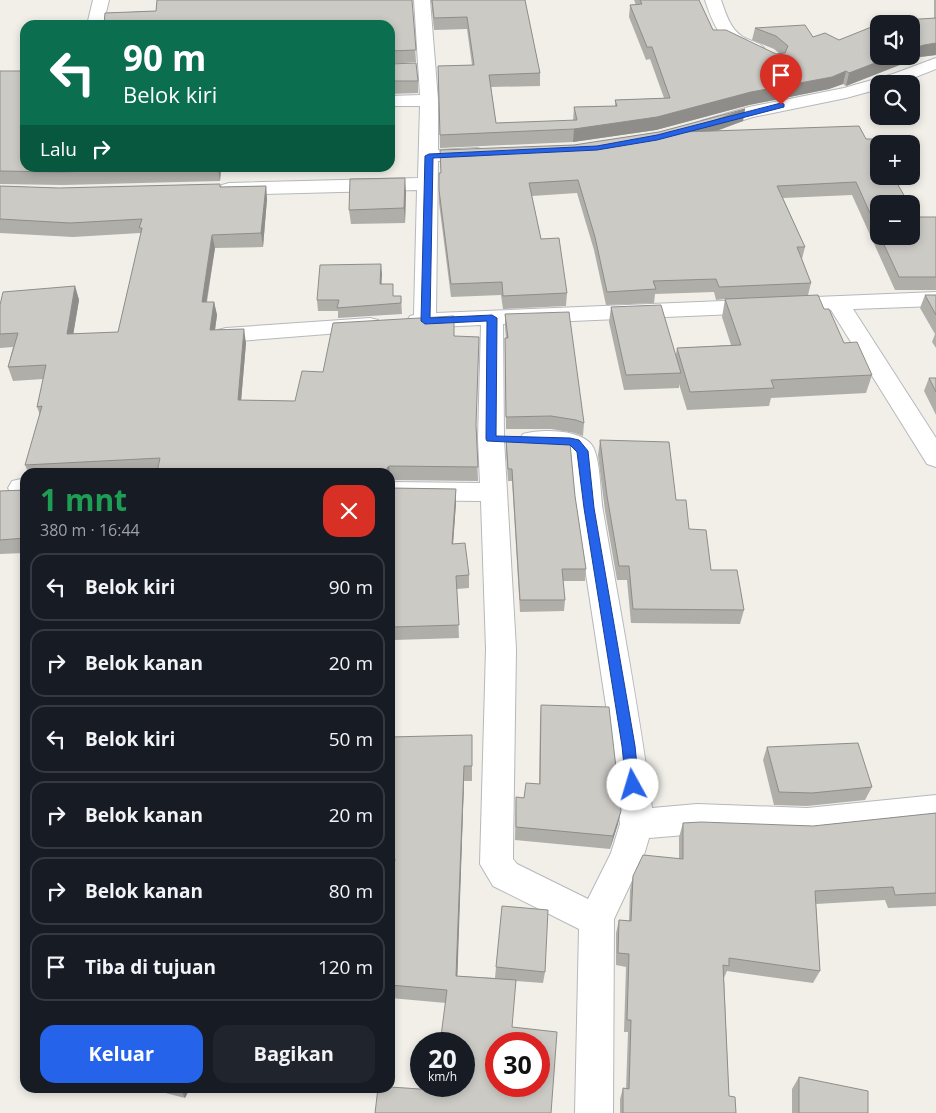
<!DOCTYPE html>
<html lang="id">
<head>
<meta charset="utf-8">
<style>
  :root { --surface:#171b24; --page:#20242c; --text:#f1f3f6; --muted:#9ea1a6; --line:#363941; --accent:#2563eb }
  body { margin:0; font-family:"Open Sans",sans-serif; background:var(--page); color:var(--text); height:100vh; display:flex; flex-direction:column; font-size:19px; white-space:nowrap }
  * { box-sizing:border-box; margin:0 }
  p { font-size:16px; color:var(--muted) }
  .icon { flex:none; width:28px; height:28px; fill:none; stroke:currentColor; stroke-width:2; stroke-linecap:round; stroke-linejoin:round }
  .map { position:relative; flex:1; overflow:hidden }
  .sheet { position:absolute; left:20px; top:468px; width:375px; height:625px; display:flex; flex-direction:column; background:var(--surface); border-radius:15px; box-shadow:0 2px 8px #0003 }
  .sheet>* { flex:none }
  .banner { position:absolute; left:20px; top:20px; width:375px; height:152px; border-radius:15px; box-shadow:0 2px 8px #0003; background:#0b6e4f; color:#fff; overflow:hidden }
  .tools { position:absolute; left:870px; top:15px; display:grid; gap:10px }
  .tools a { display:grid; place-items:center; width:50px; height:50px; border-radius:10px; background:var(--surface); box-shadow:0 2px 8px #0003; font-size:25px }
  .speed { position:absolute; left:410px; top:1032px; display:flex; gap:10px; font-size:25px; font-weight:700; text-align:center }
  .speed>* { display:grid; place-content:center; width:65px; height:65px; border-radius:50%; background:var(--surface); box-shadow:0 2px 8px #0003; line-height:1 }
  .speed small { font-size:12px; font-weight:400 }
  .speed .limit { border:8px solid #d22; background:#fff; color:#111 }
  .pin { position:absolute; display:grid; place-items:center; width:42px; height:42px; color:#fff; margin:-51px -21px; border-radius:50% 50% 50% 0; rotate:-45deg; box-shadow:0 0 5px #0007 }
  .pin .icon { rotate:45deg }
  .me { position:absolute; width:55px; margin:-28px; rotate:354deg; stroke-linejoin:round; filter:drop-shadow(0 0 4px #0008) }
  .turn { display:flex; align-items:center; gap:18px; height:105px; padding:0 20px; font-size:22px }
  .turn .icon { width:65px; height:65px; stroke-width:2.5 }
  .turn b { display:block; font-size:35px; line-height:42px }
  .then { display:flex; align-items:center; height:48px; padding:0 20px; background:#0003; gap:10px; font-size:19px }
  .round { display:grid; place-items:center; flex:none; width:52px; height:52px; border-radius:15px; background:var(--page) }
  .overview { display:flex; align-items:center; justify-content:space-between; height:85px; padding:0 20px }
  h1 { font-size:30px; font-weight:700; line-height:38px; color:#1e9e55 }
  .button { display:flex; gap:10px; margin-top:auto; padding:10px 20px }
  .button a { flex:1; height:58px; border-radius:15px; background:var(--accent); color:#fff; font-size:20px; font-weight:700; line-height:58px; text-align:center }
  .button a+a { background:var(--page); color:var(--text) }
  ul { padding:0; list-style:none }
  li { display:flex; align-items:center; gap:15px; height:68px; margin:0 10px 8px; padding:0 10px; border:2px solid var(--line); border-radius:15px }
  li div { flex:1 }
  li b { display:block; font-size:19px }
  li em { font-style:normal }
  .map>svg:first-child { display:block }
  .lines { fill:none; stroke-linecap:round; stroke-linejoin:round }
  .minor-casing { stroke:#b5b8bc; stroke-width:2 }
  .minor { fill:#fff; fill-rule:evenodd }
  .wall { fill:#afaea9 }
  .shaded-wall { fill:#8f8d8a }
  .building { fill:#cccac5; stroke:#8f8d8a; fill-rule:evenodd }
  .route { fill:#2563eb; stroke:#184099 }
</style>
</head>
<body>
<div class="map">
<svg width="936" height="1113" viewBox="0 0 936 1113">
  <rect width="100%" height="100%" fill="#f1efe8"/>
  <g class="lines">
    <g class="minor-casing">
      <path id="minor" d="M 93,0 L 109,0 L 103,25 L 87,25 Z
        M 414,0 L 430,0 L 438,100 L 438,150 L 477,148 L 484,150 L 487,154 L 484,158 L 438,161 L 436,313 L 936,292 L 936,306 L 853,309 L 936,438 L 936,467 L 927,464 L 831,310 L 503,324 L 504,439 L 516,649 L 513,851 L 513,859 L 517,864 L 588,899 L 611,853 L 620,824 L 612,745 L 576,508 L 571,454 L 566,449 L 532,449 L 523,446 L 519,440 L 523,434 C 541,429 578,429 591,444 C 601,456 600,495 603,511 C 620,610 639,709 652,808 L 697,804 L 807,808 L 936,795 L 936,823 L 807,838 L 697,834 L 649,838 L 644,855 L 614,919 L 613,1113 L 575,1113 L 579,929 L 493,886 L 480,864 L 486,649 L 481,501 L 390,500 L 390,482 L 480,483 L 478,439 L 481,325 L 418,328 L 410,326 L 407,321 L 410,316 L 414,315 L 417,190 L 229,195 L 222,193 L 219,189 L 222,185 L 229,183 L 418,178 L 420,106 L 390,106 L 390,96 L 420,95 Z
        M 705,0 L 721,0 C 726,14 730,29 743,37 C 750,41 759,42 764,48 L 761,52 C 754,53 749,52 742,49 C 719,41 712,21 705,0 Z
        M 936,58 L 936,69 L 898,84 L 879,84 L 879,89 L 846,98 L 753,117 L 708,131 L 701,129 L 699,125 L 701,121 L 749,107 L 844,88 L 893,74 Z
        M 370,318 L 378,320 L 381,325 L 378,330 L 226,342 L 218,340 L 215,335 L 218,330 L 226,328 Z
        M 21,479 L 25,479 L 25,497 L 12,495 L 8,488 L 12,481 Z"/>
    </g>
    <use href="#minor" class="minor"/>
  </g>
  <path class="wall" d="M 157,0 L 412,0 L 416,62 L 390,64 L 390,25 L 104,25 L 105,13 L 156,11 Z
    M 431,0 L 525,0 L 540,73 L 540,86 L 491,87 L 496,123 L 573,121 L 574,107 L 615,106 L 615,100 L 664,98 L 650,59 L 646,60 L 629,17 L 630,5 L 636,5 L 634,0 L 699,0 L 713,30 L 776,54 L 779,53 L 774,49 L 752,40 L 755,28 L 813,37 L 839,40 L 934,18 L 934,0 L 936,0 L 936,55 L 920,57 L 846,86 L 843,84 L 829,89 L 749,105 L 656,130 L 573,142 L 440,148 L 438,66 L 472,65 L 467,29 L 434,30 Z
    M 390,64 L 418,81 L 418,93 L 390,94 Z
    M 0,71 L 221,168 L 220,181 L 63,185 L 0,184 Z
    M 745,109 L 743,121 L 717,131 L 859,126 L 879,204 L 879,236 L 911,236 L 917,217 L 936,217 L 936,290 L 895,290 L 852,195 L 783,198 L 805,247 L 802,259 L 811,283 L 808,295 L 824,309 L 844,343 L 872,375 L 866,393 L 771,398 L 769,406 L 687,410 L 679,384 L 679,388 L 624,390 L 609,322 L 611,307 L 676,354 L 677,348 L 731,345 L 722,317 L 725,299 L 716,300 L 714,292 L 655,294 L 654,303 L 606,305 L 594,250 L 577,193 L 532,196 L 541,239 L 567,293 L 566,306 L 503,309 L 501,295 L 451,297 L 439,203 L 439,190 L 441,173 L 440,150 L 574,145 L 659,132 Z
    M 0,186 L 59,188 L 221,187 L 266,186 L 267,199 L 263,247 L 215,248 L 207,302 L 214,302 L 217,315 L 215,330 L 246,343 L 241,400 L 295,401 L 323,372 L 454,336 L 476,429 L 478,481 L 390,480 L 390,472 L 28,472 L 25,465 L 40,415 L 37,407 L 43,379 L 13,381 L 8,367 L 13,347 L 0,348 L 0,305 L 75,286 L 79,300 L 73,334 L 118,332 L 141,234 L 140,233 L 73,237 L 0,233 Z
    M 406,192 L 405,223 L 351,224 L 349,210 Z
    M 381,264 L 381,284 L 394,296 L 401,296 L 402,314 L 338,318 L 338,311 L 318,311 L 317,300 Z
    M 925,295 L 936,295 L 936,348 L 932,342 L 935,334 L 920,308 Z
    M 505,314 L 584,423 L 583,436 L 575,433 L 551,429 L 506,429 L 505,351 L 505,338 L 506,338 L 505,327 Z
    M 929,378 L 936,378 L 936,415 L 924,391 Z
    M 506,438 L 575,496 L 586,569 L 585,581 L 563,581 L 565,600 L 564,611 L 520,612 L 512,481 L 508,481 L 506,450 Z
    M 600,440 L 676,500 L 689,529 L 711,570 L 744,610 L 740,624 L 631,623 L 627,580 L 617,580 L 605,511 L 598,455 Z
    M 390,488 L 456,489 L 456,503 L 453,544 L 469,575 L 469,588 L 457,589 L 459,638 L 394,640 L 393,621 L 390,621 Z
    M 25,490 L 25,553 L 0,554 L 0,491 Z
    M 541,705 L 618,824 L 610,849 L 515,840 L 516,797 L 524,798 L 539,784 L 540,719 Z
    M 390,737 L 472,766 L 472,781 L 464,781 L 457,976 L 495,978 L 496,967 L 545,972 L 543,983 L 516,981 L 435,1090 L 446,1003 L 390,998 L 390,899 L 393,874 L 390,874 Z
    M 767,747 L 872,787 L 865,800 L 807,806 L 774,805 L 763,760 Z
    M 936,813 L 936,906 L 888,908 L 885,900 L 816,904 L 820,971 L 813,983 L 727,971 L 724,978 L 729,1096 L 736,1113 L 620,1113 L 620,1099 L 623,1088 L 626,1089 L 628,1032 L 624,1032 L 626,967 L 616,965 L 616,933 L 619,920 L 629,921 L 630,890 L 633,876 L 679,859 L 679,837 L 683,823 L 813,826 Z
    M 799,1077 L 868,1113 L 792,1113 L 792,1089 Z
    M 146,1088 L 190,1088 L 185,1098 Z
    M 244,1088 L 307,1088 L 306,1093 Z"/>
  <path class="shaded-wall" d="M 936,43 L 936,55 L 920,57 L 846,86 L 849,73 L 893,56 L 911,56 L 911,49 L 924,45 Z
    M 846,71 L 843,84 L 829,89 L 749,105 L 656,130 L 573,142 L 574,129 Z
    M 745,109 L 743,121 L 680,144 L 682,132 Z
    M 218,168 L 221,168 L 220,181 Z
    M 405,178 L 406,192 L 405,223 L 404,208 Z
    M 266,186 L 267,199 L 263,247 L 261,233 Z
    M 212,235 L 215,248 L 204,316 L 202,302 Z
    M 381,264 L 382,274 L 381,295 L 380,284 Z
    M 75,286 L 79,300 L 71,348 L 67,334 Z
    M 214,302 L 217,315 L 213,344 L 210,330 Z
    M 244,329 L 246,343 L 240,414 L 238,400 Z
    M 389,466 L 390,472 L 387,472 L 387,468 Z
    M 456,489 L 456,503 L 452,558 L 452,544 Z
    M 464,766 L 464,781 L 457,989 L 456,976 Z
    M 621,811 L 618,824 L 610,849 L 613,836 Z
    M 180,1088 L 190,1088 L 185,1098 Z"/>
  <path class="building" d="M 157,0 L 412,0 L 416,50 L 390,51 L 390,25 L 104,25 L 105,13 L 156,11 Z
    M 432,0 L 525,0 L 540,73 L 489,75 L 496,123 L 577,120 L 574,107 L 617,106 L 615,100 L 670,98 L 652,47 L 647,47 L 630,5 L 642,4 L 640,0 L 699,0 L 713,30 L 726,30 L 776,54 L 785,53 L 788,46 L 776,36 L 755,28 L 805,25 L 813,37 L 825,33 L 839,40 L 879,24 L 879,56 L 893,56 L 849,73 L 846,71 L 832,77 L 751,92 L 657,117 L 574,129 L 440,135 L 438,66 L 474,65 L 467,17 L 434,18 Z
    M 936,18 L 936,43 L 924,45 L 911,49 L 911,24 L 880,24 L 888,21 Z
    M 416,63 L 418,81 L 390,81 L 390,64 Z
    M 0,71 L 25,71 L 25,168 L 218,168 L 59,172 L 0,171 Z
    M 745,109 L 682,132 L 859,126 L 866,139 L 872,139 L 879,152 L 879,176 L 893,176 L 909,204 L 879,204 L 879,233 L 856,182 L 777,186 L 805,247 L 797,247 L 811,283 L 719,287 L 716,279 L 653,281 L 656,289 L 607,292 L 595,237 L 578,180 L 529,183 L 541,239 L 559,238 L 567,293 L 503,296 L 502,282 L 451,284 L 439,190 L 439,173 L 441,173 L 440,150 L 574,145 L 659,132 Z
    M 405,178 L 404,208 L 349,210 L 350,179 Z
    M 220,184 L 220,187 L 266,186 L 261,233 L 212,235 L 202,302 L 214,302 L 210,330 L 244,329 L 238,400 L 295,401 L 302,371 L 323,372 L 333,323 L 454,316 L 454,336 L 479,337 L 476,425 L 478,467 L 389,466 L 387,468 L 387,472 L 157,472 L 160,458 L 25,465 L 42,406 L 37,407 L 46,365 L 8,367 L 18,333 L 0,334 L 0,305 L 3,292 L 75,286 L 67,334 L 118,332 L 142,228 L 139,228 L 142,219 L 70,223 L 0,219 L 0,186 L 59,188 Z
    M 911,208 L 917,217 L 936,217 L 936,277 L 899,277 L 880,236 L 911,236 Z
    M 381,264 L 380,284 L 393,284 L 393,296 L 401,296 L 401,303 L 337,308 L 339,300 L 317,300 L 320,265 Z
    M 818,295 L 824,309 L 829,309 L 844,343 L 857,342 L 872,375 L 771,380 L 774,388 L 690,392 L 677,348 L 741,345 L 725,299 Z
    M 925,295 L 936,295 L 936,315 Z
    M 661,305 L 681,373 L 626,375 L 611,307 Z
    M 569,312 L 584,423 L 576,420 L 551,416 L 506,417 L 505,338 L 508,338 L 505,314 Z
    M 929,378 L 936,378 L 936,392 Z
    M 506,438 L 566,439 L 570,443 L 575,496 L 586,569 L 562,569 L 565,600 L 520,600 L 512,469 L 508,469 Z
    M 600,440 L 669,442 L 676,500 L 686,500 L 689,529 L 706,530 L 711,570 L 737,570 L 744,610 L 633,609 L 629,566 L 619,566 L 607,496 Z
    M 390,488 L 456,489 L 452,544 L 465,543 L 469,575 L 456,576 L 459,625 L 393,627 L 393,608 L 390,608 Z
    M 25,490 L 25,538 L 0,540 L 0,491 Z
    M 541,705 L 609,707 L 621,811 L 613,836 L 516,827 L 516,797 L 524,798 L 526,783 L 540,784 Z
    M 472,735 L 472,766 L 464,766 L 456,976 L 516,980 L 512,1027 L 557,1032 L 551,1113 L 375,1113 L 378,1088 L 390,1087 L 435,1090 L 435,1086 L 464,1086 L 464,1044 L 440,1044 L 447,990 L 390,985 L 390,899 L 395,859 L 390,859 L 390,737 ZM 496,1044 L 539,1044 L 539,1086 L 496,1086 Z
    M 858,743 L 872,787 L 812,793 L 779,792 L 767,747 Z
    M 936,813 L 936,893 L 895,895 L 893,887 L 815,891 L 820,971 L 729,958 L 729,966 L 723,965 L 729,1096 L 735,1097 L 736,1113 L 623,1113 L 623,1088 L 629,1089 L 631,1020 L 627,1020 L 629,954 L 618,953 L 619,920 L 631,921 L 633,876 L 643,855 L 683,859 L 683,823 L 701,822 L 813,826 Z
    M 502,906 L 548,910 L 545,972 L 496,967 Z
    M 799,1077 L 868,1091 L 868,1113 L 799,1113 Z"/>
  <path class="route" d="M 781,103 L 784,104 L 784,107 L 657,140 L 597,150 L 433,158 L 430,318 L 492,315 L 497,318 L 496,436 L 570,438 L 579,440 L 588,451 L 594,508 L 635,746 L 639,785 L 637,789 L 633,791 L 628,789 L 626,785 L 622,746 L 584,508 L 577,452 L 570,445 L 487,441 L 486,439 L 487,321 L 425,324 L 421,321 L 425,156 L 429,154 L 597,146 L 657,135 Z"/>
</svg>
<div class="tools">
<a><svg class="icon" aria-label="sound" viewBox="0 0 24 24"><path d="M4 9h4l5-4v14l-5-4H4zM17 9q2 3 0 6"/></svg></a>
<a><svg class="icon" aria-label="search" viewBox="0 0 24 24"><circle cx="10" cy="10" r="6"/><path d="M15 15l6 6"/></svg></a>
<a>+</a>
<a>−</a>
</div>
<div class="speed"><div>20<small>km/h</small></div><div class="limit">30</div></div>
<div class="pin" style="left:781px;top:105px;background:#d93025"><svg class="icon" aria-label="arrive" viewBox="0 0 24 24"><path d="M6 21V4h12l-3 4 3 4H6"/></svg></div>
<svg class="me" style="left:633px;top:785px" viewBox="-20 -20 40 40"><circle r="19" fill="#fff"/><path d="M0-13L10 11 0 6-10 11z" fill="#2563eb"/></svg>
<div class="banner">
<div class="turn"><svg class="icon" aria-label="left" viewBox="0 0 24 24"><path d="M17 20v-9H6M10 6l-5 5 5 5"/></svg><div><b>90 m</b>Belok kiri</div></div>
<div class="then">Lalu<svg class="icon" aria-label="right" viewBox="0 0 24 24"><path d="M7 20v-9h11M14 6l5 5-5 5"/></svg></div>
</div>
<section class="sheet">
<div class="overview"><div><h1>1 mnt</h1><p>380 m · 16:44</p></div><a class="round" style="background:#d93025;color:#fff"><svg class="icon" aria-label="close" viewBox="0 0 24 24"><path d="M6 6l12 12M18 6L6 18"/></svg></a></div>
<ul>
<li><svg class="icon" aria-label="left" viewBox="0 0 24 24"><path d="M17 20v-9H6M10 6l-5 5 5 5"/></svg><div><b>Belok kiri</b></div><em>90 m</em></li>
<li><svg class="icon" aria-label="right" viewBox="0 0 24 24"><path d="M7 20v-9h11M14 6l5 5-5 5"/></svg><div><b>Belok kanan</b></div><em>20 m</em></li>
<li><svg class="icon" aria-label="left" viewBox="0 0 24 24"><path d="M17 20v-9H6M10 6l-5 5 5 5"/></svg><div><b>Belok kiri</b></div><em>50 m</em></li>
<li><svg class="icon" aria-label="right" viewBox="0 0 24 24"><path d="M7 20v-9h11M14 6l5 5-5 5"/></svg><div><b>Belok kanan</b></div><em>20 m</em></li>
<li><svg class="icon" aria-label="right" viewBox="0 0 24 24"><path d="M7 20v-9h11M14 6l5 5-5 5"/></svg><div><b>Belok kanan</b></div><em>80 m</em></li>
<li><svg class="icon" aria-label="arrive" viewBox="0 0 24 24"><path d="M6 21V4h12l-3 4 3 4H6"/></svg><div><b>Tiba di tujuan</b></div><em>120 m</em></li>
</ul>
<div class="button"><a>Keluar</a><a>Bagikan</a></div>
</section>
</div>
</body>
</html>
